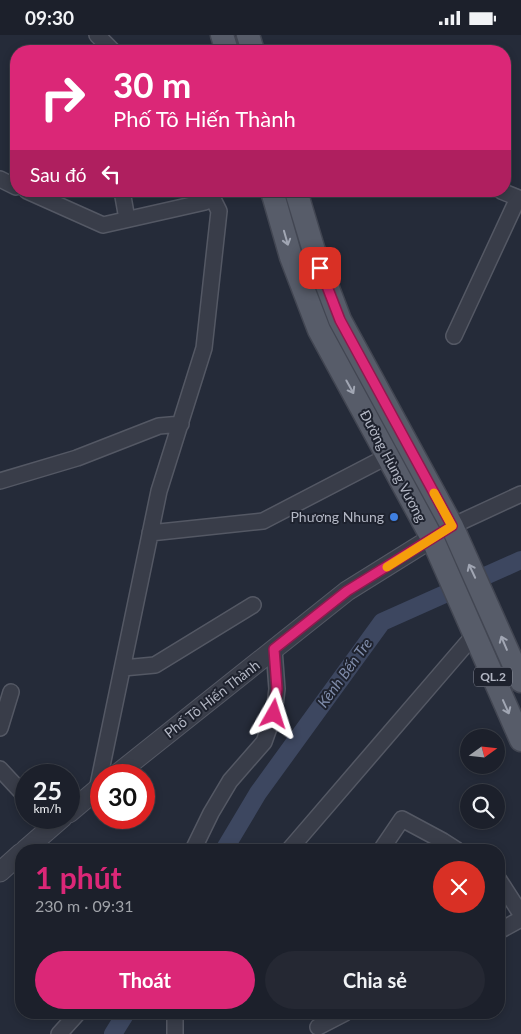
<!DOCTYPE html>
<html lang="vi">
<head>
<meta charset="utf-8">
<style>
  :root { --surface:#1c202b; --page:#252833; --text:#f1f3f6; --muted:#a0a3a9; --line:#3a3e47; --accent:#db2777 }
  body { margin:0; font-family:Lato,sans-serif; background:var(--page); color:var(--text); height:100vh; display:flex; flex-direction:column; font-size:19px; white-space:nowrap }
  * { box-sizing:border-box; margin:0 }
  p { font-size:16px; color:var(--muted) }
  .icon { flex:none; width:28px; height:28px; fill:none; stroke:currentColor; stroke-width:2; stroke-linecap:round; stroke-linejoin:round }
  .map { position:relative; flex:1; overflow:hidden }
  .sheet { position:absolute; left:15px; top:809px; width:490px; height:175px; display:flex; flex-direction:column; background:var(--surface); border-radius:20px; box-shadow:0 2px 8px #0003,0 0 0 1px var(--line) }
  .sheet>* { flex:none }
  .banner { position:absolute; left:10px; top:10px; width:501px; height:152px; border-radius:20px; box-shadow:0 2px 8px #0003,0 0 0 1px var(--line); background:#db2777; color:#fff; overflow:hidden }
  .needle { width:32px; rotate:75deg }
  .tools { position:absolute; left:460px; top:694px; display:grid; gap:10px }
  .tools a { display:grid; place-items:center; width:45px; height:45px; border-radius:50%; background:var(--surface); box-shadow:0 2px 8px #0003,0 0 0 1px var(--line); font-size:25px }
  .speed { position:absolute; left:15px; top:729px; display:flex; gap:10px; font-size:25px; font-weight:700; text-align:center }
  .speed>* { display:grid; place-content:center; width:65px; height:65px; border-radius:50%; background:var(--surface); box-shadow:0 2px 8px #0003,0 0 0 1px var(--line); line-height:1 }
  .speed small { font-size:12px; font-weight:400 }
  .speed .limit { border:8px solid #d22; background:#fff; color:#111 }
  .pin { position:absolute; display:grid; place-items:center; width:42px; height:42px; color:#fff; margin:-21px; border-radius:10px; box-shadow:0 2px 8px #0006 }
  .me { position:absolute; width:55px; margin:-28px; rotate:6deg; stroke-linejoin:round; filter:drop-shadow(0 0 4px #0008) }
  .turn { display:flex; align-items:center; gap:18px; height:105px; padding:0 20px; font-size:22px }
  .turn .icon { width:65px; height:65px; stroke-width:2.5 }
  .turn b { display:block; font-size:35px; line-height:42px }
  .then { display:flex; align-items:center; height:48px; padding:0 20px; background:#0003; gap:10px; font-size:19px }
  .round { display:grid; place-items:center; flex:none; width:52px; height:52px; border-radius:26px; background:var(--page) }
  .summary { display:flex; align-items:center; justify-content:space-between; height:85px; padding:0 20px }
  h1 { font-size:30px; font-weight:700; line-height:38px; color:var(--accent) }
  .cta { display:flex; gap:10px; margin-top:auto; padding:10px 20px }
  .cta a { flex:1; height:58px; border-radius:30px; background:var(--accent); color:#fff; font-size:20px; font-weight:700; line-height:58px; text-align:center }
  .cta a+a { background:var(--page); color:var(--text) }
  .status { display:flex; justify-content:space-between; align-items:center; height:35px; padding:0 25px; background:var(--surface); direction:ltr }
  .status svg { height:14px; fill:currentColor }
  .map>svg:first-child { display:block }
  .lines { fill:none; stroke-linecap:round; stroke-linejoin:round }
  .canal { stroke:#3d4760; stroke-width:18 }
  .minor-casing { stroke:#545864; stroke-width:18 }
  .tertiary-casing { stroke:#545864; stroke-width:21 }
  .primary-casing { stroke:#424652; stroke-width:25 }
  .minor { stroke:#393d49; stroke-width:15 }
  .tertiary { stroke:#393d49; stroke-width:19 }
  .primary { stroke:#575c69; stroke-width:22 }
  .oneway { stroke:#a1a6b3 }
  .route-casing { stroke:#8e194d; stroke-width:12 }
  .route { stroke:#db2777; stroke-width:9 }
  .slow { stroke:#f59e0b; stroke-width:9 }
  .shop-dot { fill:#3f7fe0; stroke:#1e222e; stroke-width:2 }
  .labels { text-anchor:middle; stroke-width:4; stroke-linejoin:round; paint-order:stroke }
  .shield { fill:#1e222e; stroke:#878b98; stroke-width:1 }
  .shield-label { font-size:12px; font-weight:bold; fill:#b4b8c5 }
  .street-label { font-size:14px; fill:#b4b8c5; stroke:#1e222e }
  .poi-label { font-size:14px; fill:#b4b8c5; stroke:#1e222e; text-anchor:end }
  .water-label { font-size:15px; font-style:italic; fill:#7f8caa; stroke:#1e222e }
</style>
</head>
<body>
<div class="status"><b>09:30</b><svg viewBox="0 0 49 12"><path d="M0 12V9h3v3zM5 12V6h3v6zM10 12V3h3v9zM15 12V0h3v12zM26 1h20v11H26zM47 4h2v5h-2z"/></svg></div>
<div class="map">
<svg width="521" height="999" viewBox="0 0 521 999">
  <rect width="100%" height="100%" fill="#252b39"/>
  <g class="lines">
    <path class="canal" d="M 224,815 L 258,758 L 382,587 L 521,525
      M 113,999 L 126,978"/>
    <g class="minor-casing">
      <path id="minor" d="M 97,0 L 113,16
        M 0,144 L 16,152
        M 27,156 L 103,190 L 205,167 L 210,158 L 215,156
        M 122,156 L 127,184
        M 501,156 L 521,164
        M 454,301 L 518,163
        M 0,446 L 77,423 L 159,391 L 181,389
        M 452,491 L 521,459
        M 150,498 L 263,486 L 388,421
        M 123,633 L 155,630 L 253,570
        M 0,693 L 11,657
        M 0,734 L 26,762
        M 97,755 L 159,456 L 204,313 L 219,176 L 210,158
        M 193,815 L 211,778 L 230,746 L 264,707 L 274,679 L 277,654 L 274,614
        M 289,815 L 474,600
        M 381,815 L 402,784 L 443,806 L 457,815
        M 499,845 L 521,879
        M 499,896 L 521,884
        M 318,992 L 345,978
        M 59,999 L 78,978
        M 175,999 L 175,978"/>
    </g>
    <g class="tertiary-casing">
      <path id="tertiary" d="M 116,740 L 347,556 L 432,503
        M 69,778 L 101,751
        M 25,815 L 63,782
        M 0,837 L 21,818"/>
    </g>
    <g class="primary-casing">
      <path id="primary" d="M 222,0 L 227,16
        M 248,0 L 253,16
        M 272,156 L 291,222 L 319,295 L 432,503 L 521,705
        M 296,156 L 314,216 L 340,285 L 452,491 L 521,646"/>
    </g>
    <use href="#minor" class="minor"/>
    <use href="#tertiary" class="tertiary"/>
    <use href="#primary" class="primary"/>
  </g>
  <defs><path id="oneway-shaft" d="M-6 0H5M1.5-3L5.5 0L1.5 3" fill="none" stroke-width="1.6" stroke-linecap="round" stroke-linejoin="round" transform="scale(1.25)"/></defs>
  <g class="oneway">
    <use href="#oneway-shaft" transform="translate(286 203) rotate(74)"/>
    <use href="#oneway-shaft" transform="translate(350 352) rotate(61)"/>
    <use href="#oneway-shaft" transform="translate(472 536) rotate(-115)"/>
    <use href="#oneway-shaft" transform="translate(504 608) rotate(-113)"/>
    <use href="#oneway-shaft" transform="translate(506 672) rotate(66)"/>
  </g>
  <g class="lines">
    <g class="route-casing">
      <path id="route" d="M 274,679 L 277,654 L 274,614 L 347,556 L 452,491 L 340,285 L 320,233"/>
    </g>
    <use href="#route" class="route"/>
    <path class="slow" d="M 387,532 L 452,491 L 434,458"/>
  </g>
  <circle class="shop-dot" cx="394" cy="482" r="5"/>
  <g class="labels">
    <rect class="shield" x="474" y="632.5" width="38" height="19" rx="4"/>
    <g class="shield-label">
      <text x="493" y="646">QL.2</text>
    </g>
    <g class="street-label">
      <text transform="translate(393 431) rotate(62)" y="5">Đường Hùng Vương</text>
      <text transform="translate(212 664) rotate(-38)" y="5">Phố Tô Hiến Thành</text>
    </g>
    <g class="poi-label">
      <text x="384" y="487">Phương Nhung</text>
    </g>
    <g class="water-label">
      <text transform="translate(345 638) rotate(-54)" y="5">Kênh Bến Tre</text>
    </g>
  </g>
</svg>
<div class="tools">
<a><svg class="needle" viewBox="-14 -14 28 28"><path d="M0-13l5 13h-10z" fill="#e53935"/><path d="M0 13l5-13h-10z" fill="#a0a3a9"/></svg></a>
<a><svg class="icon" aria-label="search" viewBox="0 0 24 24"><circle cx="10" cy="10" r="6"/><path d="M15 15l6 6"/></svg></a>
</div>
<div class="speed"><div>25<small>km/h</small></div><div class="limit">30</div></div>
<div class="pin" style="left:320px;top:233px;background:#d93025"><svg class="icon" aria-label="arrive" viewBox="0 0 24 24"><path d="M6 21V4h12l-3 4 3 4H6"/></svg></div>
<svg class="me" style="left:274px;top:679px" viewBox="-20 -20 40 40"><path d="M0-17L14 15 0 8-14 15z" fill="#db2777" stroke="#fff" stroke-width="4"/></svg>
<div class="banner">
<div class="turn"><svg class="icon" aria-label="right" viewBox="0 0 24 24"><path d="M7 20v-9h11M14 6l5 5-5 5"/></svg><div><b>30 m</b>Phố Tô Hiến Thành</div></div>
<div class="then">Sau đó<svg class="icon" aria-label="left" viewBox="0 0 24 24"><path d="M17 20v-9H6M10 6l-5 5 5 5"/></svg></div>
</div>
<section class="sheet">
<div class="summary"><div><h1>1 phút</h1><p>230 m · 09:31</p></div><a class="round" style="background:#d93025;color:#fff"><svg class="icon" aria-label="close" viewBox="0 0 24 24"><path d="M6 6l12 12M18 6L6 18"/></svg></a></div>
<div class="cta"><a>Thoát</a><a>Chia sẻ</a></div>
</section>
</div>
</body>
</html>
